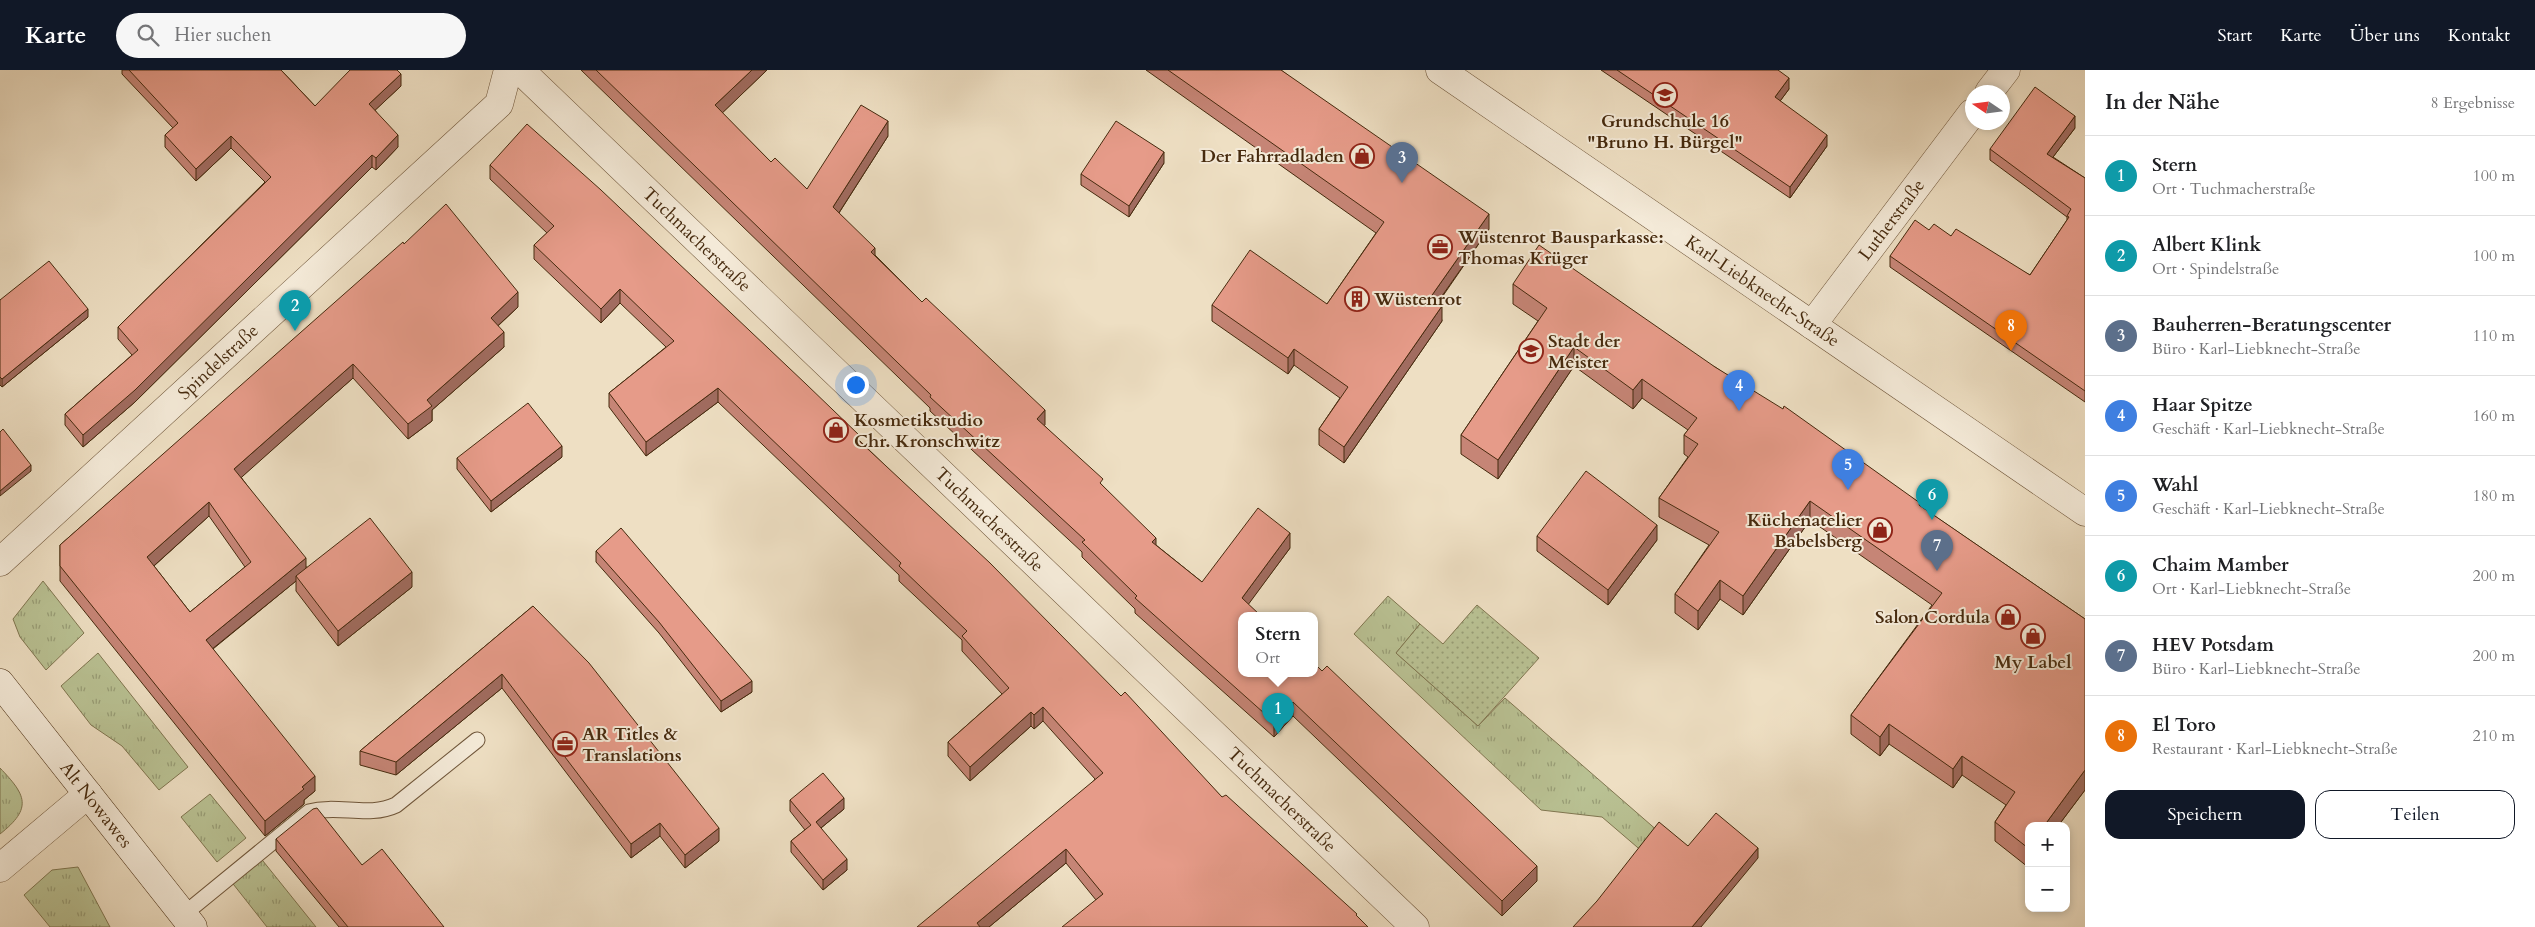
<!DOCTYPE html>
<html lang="de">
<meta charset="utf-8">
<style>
:root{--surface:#fff;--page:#f6f6f6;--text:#202124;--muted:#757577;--line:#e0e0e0;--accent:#111827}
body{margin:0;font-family:Cardo,serif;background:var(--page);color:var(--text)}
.controls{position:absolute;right:15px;bottom:15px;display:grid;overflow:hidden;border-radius:10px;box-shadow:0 2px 8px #0003}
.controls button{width:45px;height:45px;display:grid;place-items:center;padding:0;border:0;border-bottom:1px solid var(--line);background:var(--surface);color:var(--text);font:25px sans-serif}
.compass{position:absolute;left:1965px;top:15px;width:45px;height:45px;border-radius:50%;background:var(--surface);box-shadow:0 2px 8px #0003;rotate:283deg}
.you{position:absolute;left:855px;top:314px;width:18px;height:18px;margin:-12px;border:4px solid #fff;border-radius:50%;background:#1a73e8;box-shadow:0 0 0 8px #1a73e833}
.badge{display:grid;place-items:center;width:32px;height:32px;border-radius:50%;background:var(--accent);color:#fff;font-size:16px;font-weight:700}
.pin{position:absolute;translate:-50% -41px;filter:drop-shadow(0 1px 2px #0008)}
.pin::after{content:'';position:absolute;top:26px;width:18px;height:15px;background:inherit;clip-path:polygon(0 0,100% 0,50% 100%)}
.popup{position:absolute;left:1238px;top:542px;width:80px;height:65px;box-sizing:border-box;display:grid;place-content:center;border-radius:10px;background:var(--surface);filter:drop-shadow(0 1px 4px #0005);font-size:16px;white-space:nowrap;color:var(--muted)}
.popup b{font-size:19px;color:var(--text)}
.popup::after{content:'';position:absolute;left:50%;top:100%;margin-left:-10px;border:10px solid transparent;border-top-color:var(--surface)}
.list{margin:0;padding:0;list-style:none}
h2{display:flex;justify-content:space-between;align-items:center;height:65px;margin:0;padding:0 20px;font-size:21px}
h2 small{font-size:16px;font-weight:400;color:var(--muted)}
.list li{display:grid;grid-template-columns:32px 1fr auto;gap:15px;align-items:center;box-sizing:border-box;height:80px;padding:0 20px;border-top:1px solid var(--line)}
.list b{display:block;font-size:19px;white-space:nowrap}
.list p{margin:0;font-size:16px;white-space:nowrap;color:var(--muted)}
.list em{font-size:16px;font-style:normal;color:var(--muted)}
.actions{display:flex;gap:10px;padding:15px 20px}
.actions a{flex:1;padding:11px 0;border:1px solid var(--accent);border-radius:15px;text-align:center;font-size:18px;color:var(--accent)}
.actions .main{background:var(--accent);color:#fff}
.icon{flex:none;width:28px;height:28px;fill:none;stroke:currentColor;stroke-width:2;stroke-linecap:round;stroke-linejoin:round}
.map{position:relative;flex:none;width:2085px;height:857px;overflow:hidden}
header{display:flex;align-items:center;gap:30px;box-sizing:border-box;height:70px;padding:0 25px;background:var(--accent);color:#fff}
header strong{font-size:24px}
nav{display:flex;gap:28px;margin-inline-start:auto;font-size:18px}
.search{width:350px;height:45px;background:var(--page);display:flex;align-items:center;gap:12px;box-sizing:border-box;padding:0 18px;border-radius:28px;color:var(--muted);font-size:19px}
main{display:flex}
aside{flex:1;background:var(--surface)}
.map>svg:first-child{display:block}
</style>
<header>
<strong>Karte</strong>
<div class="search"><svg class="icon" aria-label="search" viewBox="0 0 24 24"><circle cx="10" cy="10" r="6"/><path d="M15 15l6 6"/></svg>Hier suchen</div>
<nav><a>Start</a><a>Karte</a><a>Über uns</a><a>Kontakt</a></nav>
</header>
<main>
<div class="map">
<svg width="2085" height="857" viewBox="0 0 2085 857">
<defs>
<pattern id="grass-tufts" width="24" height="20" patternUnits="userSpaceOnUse" patternTransform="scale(1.25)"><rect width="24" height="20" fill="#b9c193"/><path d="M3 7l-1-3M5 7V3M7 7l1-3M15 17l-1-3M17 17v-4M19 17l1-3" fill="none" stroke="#989d76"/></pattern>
<pattern id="park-dots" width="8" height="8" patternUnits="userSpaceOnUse" patternTransform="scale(1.25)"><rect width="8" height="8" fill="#b9c193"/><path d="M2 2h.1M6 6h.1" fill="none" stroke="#989d76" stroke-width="1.8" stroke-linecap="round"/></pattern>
</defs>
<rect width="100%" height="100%" fill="#eedfc3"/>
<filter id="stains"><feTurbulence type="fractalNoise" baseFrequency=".004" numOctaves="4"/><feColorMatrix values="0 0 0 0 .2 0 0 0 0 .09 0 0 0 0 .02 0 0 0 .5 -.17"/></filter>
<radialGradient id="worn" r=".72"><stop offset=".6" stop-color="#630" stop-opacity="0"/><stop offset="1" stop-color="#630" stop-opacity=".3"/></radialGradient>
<!-- grass -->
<path fill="url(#grass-tufts)" stroke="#807650" d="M43,511L84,563L46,600L20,567L13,549Z
M1388,526L1420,554L1396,583L1478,656L1505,628L1659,762L1644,783L1602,747L1541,740L1354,564Z
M98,583L188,697L159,720L122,676L91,655L61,616Z
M0,698C26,725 33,738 0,764Z
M210,724L246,768L217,792L181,747Z
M259,786L316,857H267L230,810Z
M78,797L110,857H50L24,825L52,800Z"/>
<!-- park -->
<path fill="url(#park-dots)" stroke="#807650" d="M1477,535L1539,588L1478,656L1396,583L1420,554L1443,574Z"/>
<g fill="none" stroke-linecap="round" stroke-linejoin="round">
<defs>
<path id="lane" d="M183,845L309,742C338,734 369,748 396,735L477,670"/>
<g id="street">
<path id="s1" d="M520,0L1415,857"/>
<path id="s2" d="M1440,0L2085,442"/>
<path d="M1989,22L2006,0"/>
<path id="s3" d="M1812,255L1972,43"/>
<path id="s4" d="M0,492L499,34L508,0"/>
<path d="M0,798L88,724"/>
</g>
<g id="secondary">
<path id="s5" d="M0,613L193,857"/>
</g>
</defs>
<!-- lane casing -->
<use href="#lane" stroke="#70573b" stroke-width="17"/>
<!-- street casing -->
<use href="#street" stroke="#70573b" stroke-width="29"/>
<!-- secondary casing -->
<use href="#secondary" stroke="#462a0e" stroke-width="29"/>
<!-- lane -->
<use href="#lane" stroke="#f4ead8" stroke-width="15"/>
<!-- street -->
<use href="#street" stroke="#f4ead8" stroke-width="28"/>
<!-- secondary -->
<use href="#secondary" stroke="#f4ead8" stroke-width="28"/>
</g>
<!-- wall -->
<path fill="#c68576" stroke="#462a0e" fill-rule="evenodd" d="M122,0H281L315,36L401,16L375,40L398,77L376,100L372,97L135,332L83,377L65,355V344L132,285L118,269V257L265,112L231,78L196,111L165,77V65L173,58L122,4Z
M581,0H767L722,43L771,92L807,119L888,66L839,143L875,185L1045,355H1044L1103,416L1156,475L1202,512L1290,478L1248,534L1314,603L1537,811L1502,846L1293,646L1274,667L1135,543V539L1082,487V482L930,341V338Z
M1146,0H1281L1489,159L1438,233L1442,251L1344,393L1319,375V359L1340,328L1294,295L1288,304L1212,251V235L1327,234L1376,163Z
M1601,0H1778L1789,19L1780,31L1827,76L1790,128Z
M2075,58L2053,87L2085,108V332L1890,197V186L1929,160L1951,166L2030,205L2067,150V147L1990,90V79Z
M1164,93L1129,147L1081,115V104Z
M490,95L859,370L1222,727L1096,830L1066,793L989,857L1095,709L1043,651L1034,659L1031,656L970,711L948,686V672L1002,624L962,581V570L899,511V505L718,332L646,386L609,337V323L666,277L620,233L601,253L534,189V175L547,163L490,109Z
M404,174L518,237L498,256L504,277L432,340V351L408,369L353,308L241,407L306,497L412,517L338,576L296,521V511L213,579L315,721L304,730V734L265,766L60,511V475ZM209,446L245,497L190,542L154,496Z
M1513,214L1715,297L1920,436L2085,549V720L2058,756H2029L2028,797L1995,771V752L2006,735L1962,705L1953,718L1889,674L1880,686L1851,664V645L1932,535L1810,450L1743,545L1720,529L1698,560L1675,543V524L1709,475L1659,447V428L1688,387L1684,384V365L1688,360L1642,328L1633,339L1574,296L1498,409L1461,384V365L1538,251L1513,234Z
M0,230L88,247L2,317L0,315Z
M562,387L491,442L457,399V388Z
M1537,466L1657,470L1608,535L1537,481Z
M596,481L752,622L721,642L659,563L596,492Z
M533,536L719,771L685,798L660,766L631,788L502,618L396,705L360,695V681Z
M790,730L844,739L821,758L847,800L823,820L791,782V771L805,760L790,741Z
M276,769L444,857H339L276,781Z"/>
<!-- shaded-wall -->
<path fill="#a16c60" stroke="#462a0e" d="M752,0H767L715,50V35Z
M401,4V16L369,46V34Z
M1789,8V19L1775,38V27Z
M2075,46V58L2047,95V84Z
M888,51V66L833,152V137Z
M398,65V77L376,100V88Z
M1827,65V76L1790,128V117Z
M231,66V78L196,111V99Z
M1164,82V93L1129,147V136Z
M372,85V97L135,332L83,377V365Z
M1489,144V159L1430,243V228Z
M875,178V193L871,182Z
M620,219V233L601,253V239Z
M518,222V237L491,262V248Z
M1442,236V251L1344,393V377Z
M88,239V247L2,317V309Z
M504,262V277L432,340V351L408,369V354L427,330Z
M1574,277V296L1498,409V390Z
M1294,279V295L1288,304V288Z
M353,294V308L234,414V399Z
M1642,309V328L1633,339V320Z
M718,318V332L646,386V372Z
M1045,340V355L1037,363V349Z
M562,376V387L491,442V431Z
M31,395V401L0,426V421Z
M1810,431V450L1743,545V526Z
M209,432V446L147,502V487Z
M1657,455V470L1608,535V520Z
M1290,463V478L1242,543V528Z
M1156,468V483L1152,472Z
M306,488V503L296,506V511L206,584V570Z
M412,502V517L338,576V561Z
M1720,510V529L1698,560V541Z
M502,604V618L396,705V692Z
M752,611V622L721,642V631Z
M1293,632V646L1274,667V652Z
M1043,637V651L1034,659V645Z
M1031,642V656L970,711V697Z
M1889,654V674L1880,686V667Z
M1962,686V705L1953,718V699Z
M2085,700V720L2058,756H2044Z
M315,706V721L304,730V734L265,766V751L302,717Z
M844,728V739L816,762V752Z
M660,753V766L631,788V774Z
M719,758V771L685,798V785Z
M2029,776V795L2028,797V778Z
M1758,778V788L1701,857H1692Z
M1066,779V793L989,857H977V853Z
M847,789V800L823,820V810Z
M1537,796V811L1502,846V831Z"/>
<!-- building -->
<path fill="#e69b89" stroke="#462a0e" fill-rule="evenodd" d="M129,0H281L315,36L350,0H397L401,4L369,34L398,65L376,88L372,85L135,320L83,365L65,344L138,280L118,257L271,107L231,66L196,99L165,65L178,53Z
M596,0H752L715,35L771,92L775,88L807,119L861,35L888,51L833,137L875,178L871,182L922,232L926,228L1045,340L1037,349L1103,409L1100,413L1156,468L1152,472L1202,512L1258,438L1290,463L1242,528L1260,545H1242V603H1314V593L1322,601L1327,596L1537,796L1502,831L1293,632L1274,652L1135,528L1137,526L1082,472L1085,470L930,327L931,325Z
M1168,0H1281L1489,144L1430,228L1442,236L1344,377L1319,359L1348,317L1294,279L1288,288L1212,235L1250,180L1327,234L1384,152Z
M1617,0H1778L1789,8L1775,27L1827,65L1790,117Z
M2035,17L2075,46L2047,84L2085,108V321L1890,186L1915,150L1929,160L1934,154L1951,166L1956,159L2030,205L2069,147L2067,146L2071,139L1990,79Z
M1116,51L1164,82L1129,136L1081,104Z
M527,54L601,120L806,314L859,365L856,368L990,493L1121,626L1125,622L1222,727L1226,725L1357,844L1356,845L1368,857H1062L1103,824L1066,779L977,853L980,857H917L1103,703L1043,637L1034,645L1031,642L970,697L948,672L1009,618L962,566L967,561L899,496L901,493L718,318L646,372L609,323L674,271L620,219L601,239L534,175L554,156L490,95Z
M446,134L518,222L491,248L504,262L427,330L432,336L408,354L353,294L234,399L306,488L206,570L315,706L302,717L304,719L265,751L60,496V475L403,172L404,174ZM209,432L251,492L190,542L147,487Z
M1539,175L1715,297L1783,339L1784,336L1920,433L1919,435L2085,549V700L2044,756H2029V776L2028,778L1995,752L2015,722L1962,686L1953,699L1889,654L1880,667L1851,645L1942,523L1810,431L1743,526L1720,510L1698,541L1675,524L1719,462L1659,428L1698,374L1684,365L1697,348L1642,309L1633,320L1574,277L1498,390L1461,365L1547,238L1513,214Z
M49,191L88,239L2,309L0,307V230Z
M528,333L562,376L491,431L457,388Z
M3,359L31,395L0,421V362Z
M1586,401L1657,455L1608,520L1537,466Z
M370,448L412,502L338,561L296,506Z
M621,458L752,611L721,631L659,552L596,481Z
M533,536L589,593L719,758L685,785L660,753L631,774L502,604L396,692L360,681Z
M823,703L844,728L816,752L847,789L823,810L791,771L811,755L790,730Z
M317,738L362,795L382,779L444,857H348L276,769L313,739Z
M1716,743L1758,778L1692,857H1573L1597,831L1659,752L1688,776Z"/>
<!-- icons -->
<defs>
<symbol id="school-ring" viewBox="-11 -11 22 22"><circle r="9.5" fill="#f4ead8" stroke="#8f2418" stroke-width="1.5"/><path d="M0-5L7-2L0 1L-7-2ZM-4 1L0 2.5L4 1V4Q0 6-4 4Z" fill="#8f2418"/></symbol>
<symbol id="shop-ring" viewBox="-11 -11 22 22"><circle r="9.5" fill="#f4ead8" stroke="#8f2418" stroke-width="1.5"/><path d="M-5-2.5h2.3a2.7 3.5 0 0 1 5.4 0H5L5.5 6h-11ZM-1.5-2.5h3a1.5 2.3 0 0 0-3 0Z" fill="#8f2418"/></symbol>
<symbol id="office-ring" viewBox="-11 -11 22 22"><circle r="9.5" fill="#f4ead8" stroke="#8f2418" stroke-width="1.5"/><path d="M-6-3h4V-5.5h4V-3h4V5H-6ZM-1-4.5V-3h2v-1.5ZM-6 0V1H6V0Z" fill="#8f2418"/></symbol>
<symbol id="building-ring" viewBox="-11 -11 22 22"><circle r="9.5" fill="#f4ead8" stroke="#8f2418" stroke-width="1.5"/><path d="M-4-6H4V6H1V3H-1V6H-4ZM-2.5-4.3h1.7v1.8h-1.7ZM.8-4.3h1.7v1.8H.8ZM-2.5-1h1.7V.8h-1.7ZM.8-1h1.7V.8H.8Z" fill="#8f2418"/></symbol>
</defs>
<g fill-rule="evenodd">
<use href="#school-ring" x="1651" y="11" width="28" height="28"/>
<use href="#shop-ring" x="1348" y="72" width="28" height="28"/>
<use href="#office-ring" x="1426" y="163" width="28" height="28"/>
<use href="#building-ring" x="1343" y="215" width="28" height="28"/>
<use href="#school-ring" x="1517" y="267" width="28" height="28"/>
<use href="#shop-ring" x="822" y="346" width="28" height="28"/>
<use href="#shop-ring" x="1866" y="446" width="28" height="28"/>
<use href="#shop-ring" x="1994" y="533" width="28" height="28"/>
<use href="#shop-ring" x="2019" y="552" width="28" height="28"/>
<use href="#office-ring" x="551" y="660" width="28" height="28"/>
</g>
<g text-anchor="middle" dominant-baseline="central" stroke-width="4" stroke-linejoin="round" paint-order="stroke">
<!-- poi labels -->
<g font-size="18" font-weight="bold" fill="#462a0e" stroke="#f4ead8" text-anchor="start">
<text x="1665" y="51" text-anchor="middle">Grundschule 16<tspan x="1665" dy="21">"Bruno H. Bürgel"</tspan></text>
<text x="1344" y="86" text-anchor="end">Der Fahrradladen</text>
<text x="1458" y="167">Wüstenrot Bausparkasse:<tspan x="1458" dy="21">Thomas Krüger</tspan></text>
<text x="1374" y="229">Wüstenrot</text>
<text x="1548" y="271">Stadt der<tspan x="1548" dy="21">Meister</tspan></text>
<text x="854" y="350">Kosmetikstudio<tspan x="854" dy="21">Chr. Kronschwitz</tspan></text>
<text x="1862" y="450" text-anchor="end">Küchenatelier<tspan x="1862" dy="21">Babelsberg</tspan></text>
<text x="1990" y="547" text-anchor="end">Salon Cordula</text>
<text x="2033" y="592" text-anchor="middle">My Label</text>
<text x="582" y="664">AR Titles &amp;<tspan x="582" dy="21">Translations</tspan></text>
</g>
<!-- street labels -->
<g font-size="18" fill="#462a0e" stroke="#f4ead8">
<text stroke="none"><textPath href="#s3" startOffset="132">Lutherstraße</textPath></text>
<text stroke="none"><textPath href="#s1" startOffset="245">Tuchmacherstraße</textPath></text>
<text stroke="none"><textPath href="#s2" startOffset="391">Karl-Liebknecht-Straße</textPath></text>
<text stroke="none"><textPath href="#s4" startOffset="296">Spindelstraße</textPath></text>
<text stroke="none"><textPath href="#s1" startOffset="650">Tuchmacherstraße</textPath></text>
<text stroke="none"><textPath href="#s1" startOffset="1055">Tuchmacherstraße</textPath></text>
<text stroke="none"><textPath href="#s5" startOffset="155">Alt Nowawes</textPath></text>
</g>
</g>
<rect width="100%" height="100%" filter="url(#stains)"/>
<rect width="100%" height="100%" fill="url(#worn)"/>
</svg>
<div class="controls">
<button>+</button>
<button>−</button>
</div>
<svg class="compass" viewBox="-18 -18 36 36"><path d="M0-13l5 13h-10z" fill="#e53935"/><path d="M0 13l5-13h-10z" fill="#757577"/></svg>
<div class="you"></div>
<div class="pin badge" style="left:1278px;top:664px;background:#0f9aa8">1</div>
<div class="popup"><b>Stern</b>Ort</div>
<div class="pin badge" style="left:295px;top:261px;background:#0f9aa8">2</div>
<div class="pin badge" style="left:1402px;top:113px;background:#5c6f8a">3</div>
<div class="pin badge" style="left:1739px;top:341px;background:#3f7fe0">4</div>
<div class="pin badge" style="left:1848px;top:420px;background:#3f7fe0">5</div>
<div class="pin badge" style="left:1932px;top:450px;background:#0f9aa8">6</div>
<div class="pin badge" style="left:1937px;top:501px;background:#5c6f8a">7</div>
<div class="pin badge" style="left:2011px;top:281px;background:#e8710a">8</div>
</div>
<aside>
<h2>In der Nähe<small>8 Ergebnisse</small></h2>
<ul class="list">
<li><span class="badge" style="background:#0f9aa8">1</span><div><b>Stern</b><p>Ort · Tuchmacherstraße</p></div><em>100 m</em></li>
<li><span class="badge" style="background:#0f9aa8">2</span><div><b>Albert Klink</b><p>Ort · Spindelstraße</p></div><em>100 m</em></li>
<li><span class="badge" style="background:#5c6f8a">3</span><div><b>Bauherren-Beratungscenter</b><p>Büro · Karl-Liebknecht-Straße</p></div><em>110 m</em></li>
<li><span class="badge" style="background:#3f7fe0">4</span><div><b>Haar Spitze</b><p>Geschäft · Karl-Liebknecht-Straße</p></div><em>160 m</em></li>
<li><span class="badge" style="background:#3f7fe0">5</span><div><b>Wahl</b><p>Geschäft · Karl-Liebknecht-Straße</p></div><em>180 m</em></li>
<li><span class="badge" style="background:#0f9aa8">6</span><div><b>Chaim Mamber</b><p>Ort · Karl-Liebknecht-Straße</p></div><em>200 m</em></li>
<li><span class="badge" style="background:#5c6f8a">7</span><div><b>HEV Potsdam</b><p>Büro · Karl-Liebknecht-Straße</p></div><em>200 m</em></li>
<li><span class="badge" style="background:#e8710a">8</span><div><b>El Toro</b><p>Restaurant · Karl-Liebknecht-Straße</p></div><em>210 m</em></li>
</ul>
<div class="actions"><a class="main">Speichern</a><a>Teilen</a></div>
</aside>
</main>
